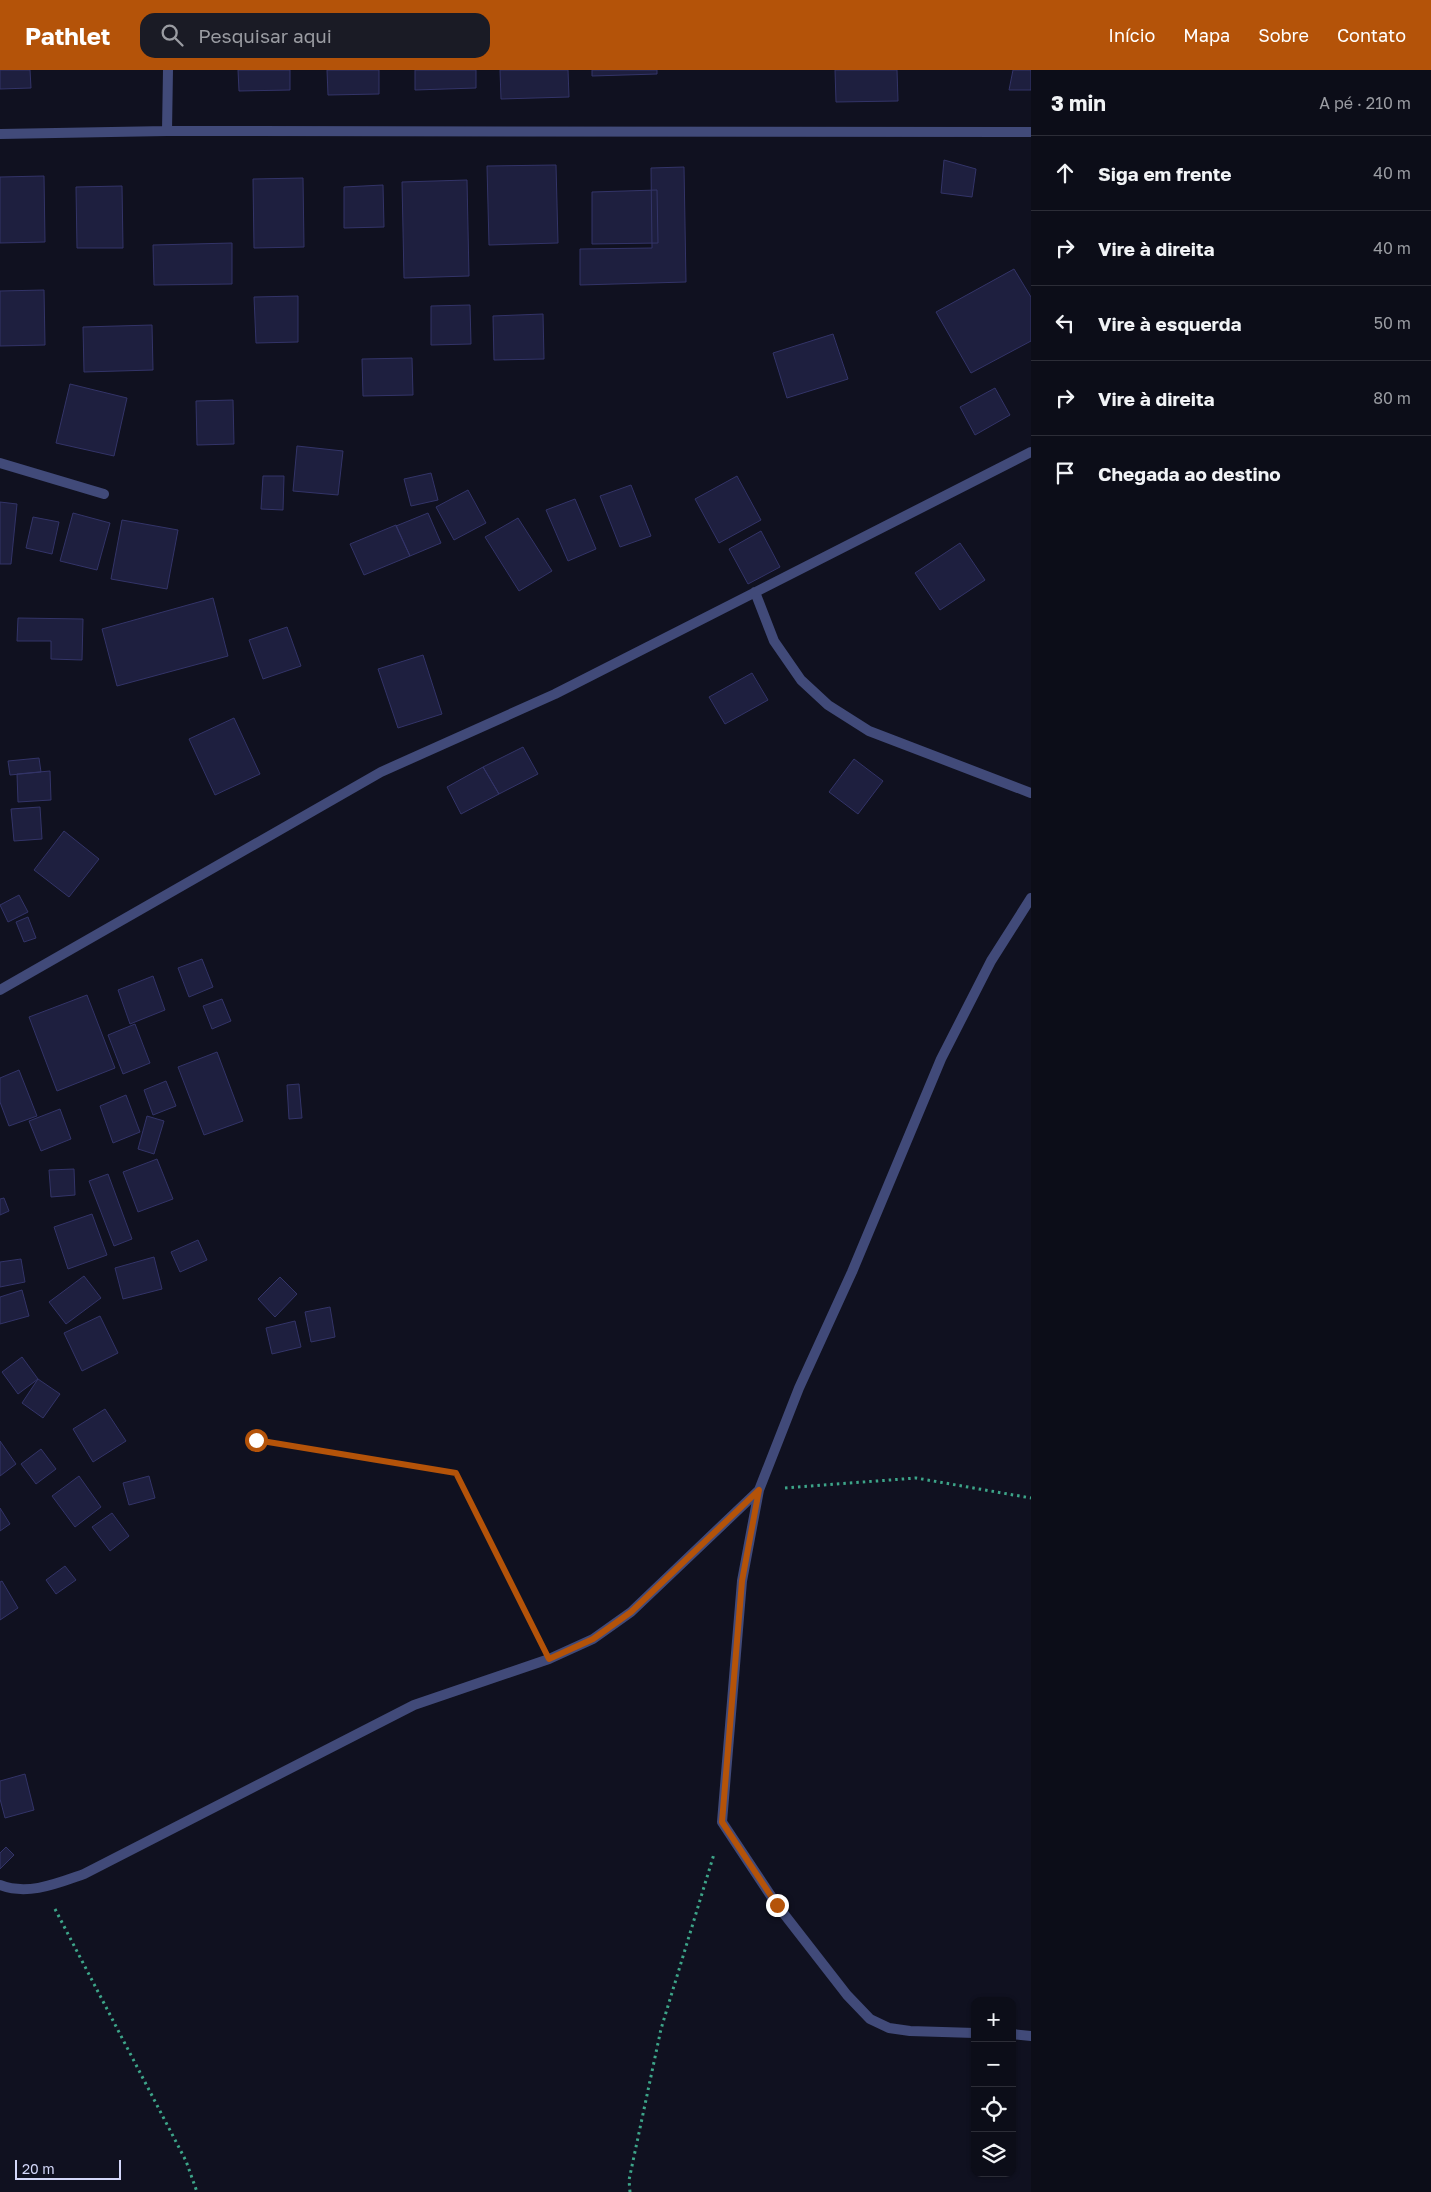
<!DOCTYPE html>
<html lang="pt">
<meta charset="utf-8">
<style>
:root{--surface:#0c0d18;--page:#1a1b25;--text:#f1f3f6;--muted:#9a9ca2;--line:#2c2d37;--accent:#b45309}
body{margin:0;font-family:"Golos Text",sans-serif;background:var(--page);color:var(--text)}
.controls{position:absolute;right:15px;bottom:15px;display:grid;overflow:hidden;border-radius:10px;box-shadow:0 1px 4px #0004}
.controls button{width:45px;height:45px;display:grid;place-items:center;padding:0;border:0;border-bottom:1px solid var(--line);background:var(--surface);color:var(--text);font:25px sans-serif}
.scale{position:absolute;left:15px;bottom:12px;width:106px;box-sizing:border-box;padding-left:5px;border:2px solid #d4d8fa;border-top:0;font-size:14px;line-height:18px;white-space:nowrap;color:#d4d8fa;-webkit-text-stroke:4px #101120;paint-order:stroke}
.stop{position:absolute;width:15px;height:15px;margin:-11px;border:4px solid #b45309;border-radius:50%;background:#fff}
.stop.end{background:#b45309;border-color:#fff;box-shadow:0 1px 5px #0008}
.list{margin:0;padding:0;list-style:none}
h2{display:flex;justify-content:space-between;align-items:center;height:65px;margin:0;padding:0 20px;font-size:21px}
h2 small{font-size:16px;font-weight:400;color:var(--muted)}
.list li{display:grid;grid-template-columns:32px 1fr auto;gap:15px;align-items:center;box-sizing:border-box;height:75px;padding:0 20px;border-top:1px solid var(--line)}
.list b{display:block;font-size:19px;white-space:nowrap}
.list em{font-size:16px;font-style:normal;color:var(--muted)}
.icon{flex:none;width:28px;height:28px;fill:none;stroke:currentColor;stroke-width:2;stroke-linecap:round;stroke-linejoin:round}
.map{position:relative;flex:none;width:1031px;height:2122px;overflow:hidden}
header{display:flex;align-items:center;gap:30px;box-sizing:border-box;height:70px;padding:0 25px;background:var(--accent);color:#fff}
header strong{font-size:24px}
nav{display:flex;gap:28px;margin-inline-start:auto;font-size:18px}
.search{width:350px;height:45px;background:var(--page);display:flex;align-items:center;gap:12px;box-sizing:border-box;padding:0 18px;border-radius:15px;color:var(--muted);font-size:19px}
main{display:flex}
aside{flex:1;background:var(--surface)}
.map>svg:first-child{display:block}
</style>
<header>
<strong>Pathlet</strong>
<div class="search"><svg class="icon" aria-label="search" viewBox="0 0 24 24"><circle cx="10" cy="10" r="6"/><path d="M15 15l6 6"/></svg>Pesquisar aqui</div>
<nav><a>Início</a><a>Mapa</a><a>Sobre</a><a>Contato</a></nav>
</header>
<main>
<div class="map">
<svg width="1031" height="2122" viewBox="0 0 1031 2122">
<rect width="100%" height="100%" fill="#101120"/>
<!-- building -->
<path fill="#1e1f3f" stroke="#333468" d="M0,0H30L31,18L0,19Z
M238,0H290V20L239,21Z
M327,0H379V24L328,25Z
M415,0H476V18L415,20Z
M500,0H568L569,27L501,29Z
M592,0H657V4L592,6Z
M835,0H897L898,31L836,32Z
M1013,0H1031V20H1009Z
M944,90L976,99L972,127L941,123Z
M556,95L558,173L489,175L487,96Z
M684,97L686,212L580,215V179L652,178L651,98Z
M44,106L45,172L0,173V107Z
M303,108L304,177L254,178L253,109Z
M467,110L469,206L404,208L402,112Z
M383,115L384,157L344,158V117Z
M122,116L123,178H77L76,117Z
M657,120L658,173L592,174V122Z
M232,173V214L154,215L153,175Z
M1014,199L1031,227V271L971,303L936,242Z
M44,220L45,275L0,276V221Z
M298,226V272L256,273L254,227Z
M470,235L471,274L431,275V236Z
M543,244L544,289L494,290L493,246Z
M152,255L153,300L84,302L83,257Z
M833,264L848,309L787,328L773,283Z
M412,288L413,325L363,326L362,289Z
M70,314L127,328L114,386L56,373Z
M995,318L1010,345L975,365L960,337Z
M233,330L234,374L197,375L196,331Z
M297,376L343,381L338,425L293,421Z
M431,403L438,430L411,436L404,409Z
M263,406H284L283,440L261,439Z
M737,406L761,450L719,473L695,429Z
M631,415L651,466L620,477L600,426Z
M468,420L486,453L454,470L436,437Z
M575,429L596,479L568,491L546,440Z
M0,432L17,434L11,494H0Z
M73,443L110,453L97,500L60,491Z
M428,443L441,473L410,486L396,456Z
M33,447L59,452L52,484L26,478Z
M518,448L552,501L519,521L485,467Z
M122,450L178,460L167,519L111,509Z
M396,455L410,486L364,505L350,474Z
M761,461L780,497L748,514L729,479Z
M960,473L985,510L940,540L915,503Z
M213,528L228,586L117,616L102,559Z
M18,548L83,549L82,590L51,589V571H17Z
M287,557L301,596L263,609L249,570Z
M423,585L442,644L398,658L378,599Z
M752,603L768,630L725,654L709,627Z
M234,648L260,704L215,725L189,669Z
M523,677L538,704L499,724L483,697Z
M39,688L41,702L10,705L8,691Z
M854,689L883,711L858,744L829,722Z
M483,697L499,724L461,744L447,717Z
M50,701L51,730L18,732L17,704Z
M40,737L42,769L14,771L11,739Z
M64,761L99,789L69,827L34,800Z
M19,825L28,842L8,852L0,835Z
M28,847L36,868L24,872L16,852Z
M202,889L213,917L189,927L178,898Z
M153,906L165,940L130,954L118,920Z
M87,925L115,998L57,1021L29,947Z
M222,929L231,951L212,959L203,936Z
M135,954L150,993L123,1004L108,965Z
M217,982L243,1051L204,1065L178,997Z
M19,1000L37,1046L9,1056L0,1032V1008Z
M166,1011L176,1036L153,1045L144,1020Z
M299,1014L302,1048L289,1049L287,1015Z
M126,1025L140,1062L113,1073L100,1036Z
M60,1039L71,1069L41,1081L29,1051Z
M147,1046L164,1051L154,1084L138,1079Z
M157,1089L173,1129L138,1142L123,1102Z
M74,1099L75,1125L51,1127L49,1100Z
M108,1104L132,1169L114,1176L89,1111Z
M4,1128L9,1141L0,1145V1129Z
M92,1144L107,1185L68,1199L54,1157Z
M198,1170L207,1190L180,1202L171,1182Z
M154,1187L162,1219L123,1229L115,1198Z
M21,1189L25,1212L0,1217V1192Z
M84,1206L101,1228L66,1254L49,1232Z
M280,1207L297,1224L275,1247L258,1229Z
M22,1220L29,1246L0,1254V1227Z
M330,1237L335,1267L311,1272L305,1242Z
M100,1246L118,1283L82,1301L64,1263Z
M295,1251L301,1277L272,1284L266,1258Z
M22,1287L38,1309L18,1324L2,1302Z
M38,1309L60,1324L43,1348L22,1333Z
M105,1339L126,1371L93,1392L73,1359Z
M0,1371L16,1394L0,1406Z
M41,1379L56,1399L36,1414L21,1394Z
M79,1406L101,1437L75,1457L52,1426Z
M149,1406L155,1428L129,1435L123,1413Z
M0,1438L10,1454L0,1461Z
M112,1443L129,1466L110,1481L92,1457Z
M65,1496L76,1510L56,1524L46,1510Z
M2,1511L18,1538L0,1550V1512Z
M25,1704L34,1740L5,1748L0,1729V1711Z
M6,1777L14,1785L0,1799V1783Z"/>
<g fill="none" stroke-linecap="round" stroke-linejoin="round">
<!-- path -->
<path stroke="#3da589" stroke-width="3" stroke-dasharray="2.5 4" stroke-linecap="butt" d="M256,1370L456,1403L539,1568
M785,1418L916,1408L1031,1428
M55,1839L186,2091L197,2122
M630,2122L629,2110L661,1959L714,1784"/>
<!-- street -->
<path stroke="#414a79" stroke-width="10" d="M167,61L168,0
M0,64L167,61L1031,62
M0,393L104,424
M755,522L774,571L801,610L828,635L869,661L1031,723
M0,920L381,702L555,624L1031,382
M0,1815C28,1826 58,1813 84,1804L414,1635L549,1589L593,1569L631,1542L759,1420
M975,1963L910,1961L889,1958L870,1949L847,1925L777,1835L722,1752L742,1511L759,1420L799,1318L852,1202L941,989L991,891L1031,828
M1012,1964L1031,1966"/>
</g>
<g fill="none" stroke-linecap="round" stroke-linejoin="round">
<!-- route -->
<path stroke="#b45309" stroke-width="6" d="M256,1370L456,1403L549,1589L593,1569L631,1542L759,1420L742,1511L722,1752L777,1835"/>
</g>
</svg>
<div class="controls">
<button>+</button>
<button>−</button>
<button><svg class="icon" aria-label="locate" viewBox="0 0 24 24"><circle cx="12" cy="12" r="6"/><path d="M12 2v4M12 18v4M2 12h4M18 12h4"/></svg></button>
<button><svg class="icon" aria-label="layers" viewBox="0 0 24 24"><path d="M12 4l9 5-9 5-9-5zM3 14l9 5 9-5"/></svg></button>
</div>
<div class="scale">20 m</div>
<div class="stop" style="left:256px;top:1370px"></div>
<div class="stop end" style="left:777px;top:1835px"></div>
</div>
<aside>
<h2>3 min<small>A pé · 210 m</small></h2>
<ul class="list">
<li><svg class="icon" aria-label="ahead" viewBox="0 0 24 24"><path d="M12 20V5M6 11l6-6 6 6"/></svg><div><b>Siga em frente</b></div><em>40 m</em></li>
<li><svg class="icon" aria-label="right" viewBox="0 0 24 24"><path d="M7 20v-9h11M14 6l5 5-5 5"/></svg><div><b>Vire à direita</b></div><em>40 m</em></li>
<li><svg class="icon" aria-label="left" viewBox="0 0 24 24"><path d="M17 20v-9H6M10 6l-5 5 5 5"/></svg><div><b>Vire à esquerda</b></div><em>50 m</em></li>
<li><svg class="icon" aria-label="right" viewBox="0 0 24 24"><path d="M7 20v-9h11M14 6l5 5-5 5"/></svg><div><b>Vire à direita</b></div><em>80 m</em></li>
<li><svg class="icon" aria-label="arrive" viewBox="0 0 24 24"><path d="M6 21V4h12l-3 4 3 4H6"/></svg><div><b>Chegada ao destino</b></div></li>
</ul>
</aside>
</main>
